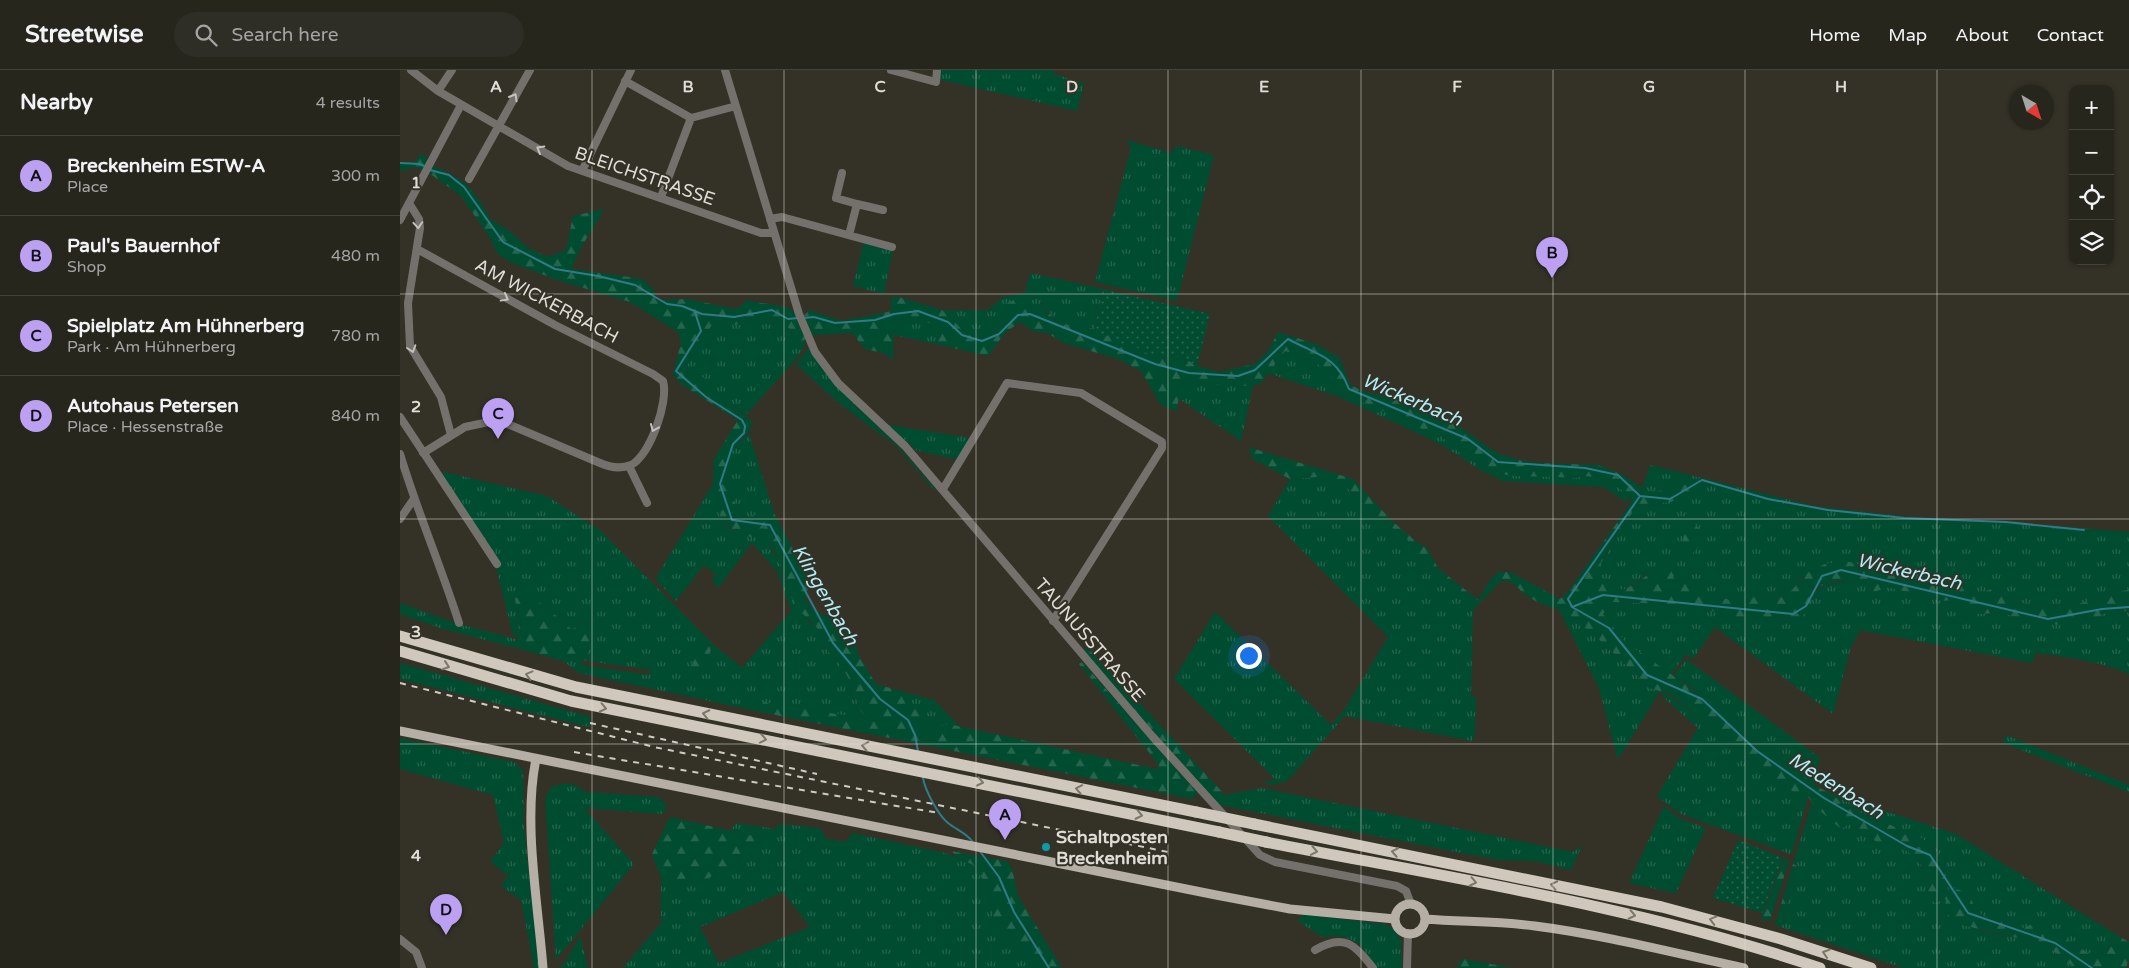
<!DOCTYPE html>
<meta charset="utf-8">
<style>
:root{--surface:#27261d;--page:#2f2e26;--text:#f1f3f6;--muted:#a4a5a4;--line:#43433b;--accent:#bca0f2}
body{margin:0;font-family:"Varela Round",sans-serif;background:var(--page);color:var(--text)}
.controls{position:absolute;right:15px;top:15px;display:grid;overflow:hidden;border-radius:10px;box-shadow:0 1px 4px #0004}
.controls button{width:45px;height:45px;display:grid;place-items:center;padding:0;border:0;border-bottom:1px solid var(--line);background:var(--surface);color:var(--text);font:25px sans-serif}
.compass{position:absolute;left:1609px;top:15px;width:45px;height:45px;border-radius:50%;background:var(--surface);box-shadow:0 1px 4px #0004;rotate:141deg}
.you{position:absolute;left:848px;top:585px;width:18px;height:18px;margin:-12px;border:4px solid #fff;border-radius:50%;background:#1a73e8;box-shadow:0 0 0 8px #1a73e833}
.badge{display:grid;place-items:center;width:32px;height:32px;border-radius:50%;background:var(--accent);color:#111;font-size:16px;font-weight:700}
.pin{position:absolute;translate:-50% -41px;filter:drop-shadow(0 1px 2px #0008)}
.pin::after{content:'';position:absolute;top:26px;width:18px;height:15px;background:inherit;clip-path:polygon(0 0,100% 0,50% 100%)}
.list{margin:0;padding:0;list-style:none}
h2{display:flex;justify-content:space-between;align-items:center;height:65px;margin:0;padding:0 20px;font-size:21px}
h2 small{font-size:16px;font-weight:400;color:var(--muted)}
.list li{display:grid;grid-template-columns:32px 1fr auto;gap:15px;align-items:center;box-sizing:border-box;height:80px;padding:0 20px;border-top:1px solid var(--line)}
.list b{display:block;font-size:19px;white-space:nowrap}
.list p{margin:0;font-size:16px;white-space:nowrap;color:var(--muted)}
.list em{font-size:16px;font-style:normal;color:var(--muted)}
.icon{flex:none;width:28px;height:28px;fill:none;stroke:currentColor;stroke-width:2;stroke-linecap:round;stroke-linejoin:round}
.map{position:relative;flex:none;width:1729px;height:898px;overflow:hidden}
header{display:flex;align-items:center;gap:30px;box-sizing:border-box;height:70px;padding:0 25px;background:var(--surface);border-bottom:1px solid var(--line)}
header strong{font-size:24px}
nav{display:flex;gap:28px;margin-inline-start:auto;font-size:18px}
.search{width:350px;height:45px;background:var(--page);display:flex;align-items:center;gap:12px;box-sizing:border-box;padding:0 18px;border-radius:28px;color:var(--muted);font-size:19px}
main{display:flex}
aside{flex:1;background:var(--surface)}
.map>svg:first-child{display:block}
</style>
<header>
<strong>Streetwise</strong>
<div class="search"><svg class="icon" aria-label="search" viewBox="0 0 24 24"><circle cx="10" cy="10" r="6"/><path d="M15 15l6 6"/></svg>Search here</div>
<nav><a>Home</a><a>Map</a><a>About</a><a>Contact</a></nav>
</header>
<main>
<aside>
<h2>Nearby<small>4 results</small></h2>
<ul class="list">
<li><span class="badge">A</span><div><b>Breckenheim ESTW-A</b><p>Place</p></div><em>300 m</em></li>
<li><span class="badge">B</span><div><b>Paul's Bauernhof</b><p>Shop</p></div><em>480 m</em></li>
<li><span class="badge">C</span><div><b>Spielplatz Am Hühnerberg</b><p>Park · Am Hühnerberg</p></div><em>780 m</em></li>
<li><span class="badge">D</span><div><b>Autohaus Petersen</b><p>Place · Hessenstraße</p></div><em>840 m</em></li>
</ul>
</aside>
<div class="map">
<svg width="1729" height="898" viewBox="0 0 1729 898">
<defs>
<pattern id="grass-tufts" width="24" height="20" patternUnits="userSpaceOnUse" patternTransform="scale(1.25)"><rect width="24" height="20" fill="#004c31"/><path d="M3 7l-1-3M5 7V3M7 7l1-3M15 17l-1-3M17 17v-4M19 17l1-3" fill="none" stroke="#25654e"/></pattern>
<pattern id="forest-firs" width="22" height="20" patternUnits="userSpaceOnUse" patternTransform="scale(1.25)"><rect width="22" height="20" fill="#004c31"/><path d="M5 1l3.5 6h-7zM16 11l3.5 6h-7z" fill="#25654e"/></pattern>
<pattern id="park-dots" width="8" height="8" patternUnits="userSpaceOnUse" patternTransform="scale(1.25)"><rect width="8" height="8" fill="#004c31"/><path d="M2 2h.1M6 6h.1" fill="none" stroke="#25654e" stroke-width="1.8" stroke-linecap="round"/></pattern>
</defs>
<rect width="100%" height="100%" fill="#343227"/>
<!-- grass -->
<path fill="url(#grass-tufts)" fill-rule="evenodd" d="M540,0H654L653,4L684,13L677,41L538,9Z
M727,70L771,83L777,76L814,85L777,231L695,212L731,78Z
M464,171L493,180L484,224L453,216Z
M630,203L703,219L694,259L675,255H661L644,237L606,247L594,261L578,269L567,264L542,240H588L603,227L625,223Z
M364,246L389,258L406,273L396,289L346,345L319,328L313,322L308,309L286,302C290,280 299,267 316,252L335,255Z
M510,249L539,255L536,274L494,265V254Z
M409,278L440,320L497,375L534,417V420L495,375L440,334L396,294Z
M885,281L908,287L932,305L937,319L949,329L968,334L1035,365L1040,364C1050,378 1083,400 1101,404C1121,408 1153,406 1175,408C1196,402 1215,413 1230,426L1226,432L1204,417L1103,411L1080,400L1044,376L1011,360L937,326L868,303Z
M782,313L853,315L841,371L778,328Z
M488,355L571,368L558,390L516,380Z
M349,364L374,443L357,444L344,448C332,430 319,402 332,381C336,375 344,369 349,364Z
M1250,395L1414,436L1508,447L1577,450L1729,462V520C1707,522 1690,532 1669,536C1643,541 1614,533 1592,519L1580,523L1571,522L1559,514L1536,512L1513,502H1480L1467,496L1402,507L1392,520L1379,528L1357,522L1345,531L1316,528L1296,515L1273,508L1248,504L1223,520L1201,508V493L1232,443L1242,435L1253,433L1291,413L1251,423L1242,419Z
M44,402L147,426L201,461L305,566L300,571L304,577L302,605L313,574L342,598L391,541L377,501L352,473L318,518L312,511L316,505L304,495L276,531L257,511V506L313,414L324,437L318,449L329,459L347,467L364,456L372,481L380,491L384,510L408,552L417,557L427,569L423,576C435,588 447,602 453,618C459,634 454,634 468,649L364,633L356,641L179,603L163,591L180,589L184,595L249,605L251,600L187,591L191,550L180,553L172,560L145,536L115,528L119,567L113,565L96,497L42,405Z
M916,407L942,413L971,441L1010,471L1021,488L1072,531L1078,530L1091,509L1098,514L1073,540L1071,626L1076,627L1075,665L1072,671L945,646L887,711L871,715L863,713L875,709L774,609L815,542L931,655L943,642L988,567L868,446L890,409Z
M1448,511L1465,515L1474,522L1488,517L1542,531L1551,530L1575,544L1599,543L1659,555L1678,547L1693,549L1716,538L1729,543V604C1699,591 1668,587 1636,583L1632,593L1460,560L1451,577L1433,644L1315,557L1293,589L1286,584L1271,605L1224,571L1203,544L1213,532L1298,535L1310,539L1321,547L1375,548L1395,552L1409,539L1415,522L1425,514Z
M0,533L58,554L118,570L117,578L40,558L0,544Z
M1162,546L1189,560L1250,618L1260,621L1219,688L1217,687L1199,618Z
M1286,589L1420,688L1414,714L1361,678L1333,648L1321,641L1289,615L1273,607Z
M0,593L191,647L189,657L0,609Z
M504,622L534,630L560,657L548,654L522,662L506,635Z
M1264,623L1297,645L1320,668L1395,723L1408,727L1392,783L1390,784L1289,747L1279,743L1257,726L1298,658L1262,626Z
M1606,665L1729,715V722L1603,673Z
M0,668L114,692L123,700L124,756L139,898H134L121,830L101,816L108,806L90,791L104,773L93,725L0,699Z
M161,714H173L186,722L259,727L267,736L263,744L184,738L234,794L156,890L145,729L151,717Z
M861,718L1173,782L1182,776L1171,800L1134,791L1098,790L825,736V725Z
M1432,724L1556,764L1720,867L1693,886L1655,862L1624,858L1583,845L1576,840L1569,824L1548,821C1545,811 1546,801 1543,792C1539,781 1529,774 1520,767L1510,768L1498,758L1446,737Z
M1412,732L1418,739L1449,754L1477,772H1492L1515,786L1526,802L1529,814L1579,860L1644,874L1675,898H1503L1375,855L1378,845L1384,848L1397,796L1393,794Z
M1264,736L1279,748L1306,758L1276,823L1229,813Z
M337,753L375,759L379,754L420,758L426,769L445,772L453,763L549,784L573,795L586,814L595,850L634,898H223L261,853V808L279,820L319,803L364,773L363,768L330,760ZM383,822L410,857L319,893L300,857Z
M903,844L983,854L995,859L1001,870L1002,898H977L958,873L947,868L937,866L922,867L898,851Z
M180,866L188,898H158L165,893Z"/>
<!-- forest -->
<path fill="url(#forest-firs)" d="M22,83L35,97L47,102L66,114L80,131L90,149L110,161L128,178L148,187L166,180L173,146L204,139C194,159 178,178 172,199L243,209L254,220L256,230L287,229L336,239L348,230C367,236 387,232 402,248L409,240L442,251L492,241L490,231L495,226L542,240L567,264L578,269L594,261L606,247L605,235L615,229L623,239C644,230 647,243 661,255H675L694,259V261L710,265L719,273L736,277L752,286L783,287L797,296L819,302L855,294L868,281L878,262L916,274L940,288L950,315L966,322L1004,330L1039,350L1059,356L1097,383L1119,390L1137,393L1198,395L1221,404L1251,423L1291,413L1299,419L1271,432L1242,435L1232,443L1201,493V508L1223,520C1241,512 1254,497 1274,493L1279,497L1273,508L1296,515L1316,528L1345,531L1357,522L1379,528L1392,520L1408,502L1425,494L1445,491L1467,496L1480,502H1513L1536,512L1560,514L1571,522L1580,523L1592,519C1614,533 1643,541 1669,536C1690,532 1707,522 1729,520V542L1716,538L1693,549L1678,547L1659,555L1599,543L1575,544L1551,530L1542,531L1488,517L1474,522C1459,510 1431,505 1416,520C1412,525 1412,533 1409,539C1406,544 1399,548 1395,552L1375,548L1321,547L1310,539L1298,535L1213,532L1203,544L1224,571L1333,648L1361,678L1402,705L1418,717L1432,724L1446,737L1498,758L1510,768L1520,767C1529,774 1538,781 1543,792C1546,800 1545,811 1548,820L1554,818L1569,824L1576,840L1583,845L1624,858L1634,853L1655,862L1693,886L1720,867L1729,872V889L1726,898H1675L1644,874L1562,855L1544,842L1546,829L1535,833L1526,827L1529,814L1526,802L1515,786L1492,772H1477L1449,754L1441,759L1418,739L1408,727L1395,723L1320,668L1297,645L1269,624L1250,618L1189,560L1162,546L1159,539C1149,537 1138,533 1129,527C1119,521 1115,511 1103,510L1098,514L1091,509L1098,502H1110L1160,529L1168,522L1231,433L1230,426C1214,413 1196,402 1175,408C1153,406 1121,408 1101,404C1084,400 1050,378 1040,364L1035,365L968,334L949,329L937,319L932,305L908,287L885,281L860,314L846,316L782,313L776,342L761,335L741,301L718,289L664,273L647,263L633,261L620,252L605,263L588,286L536,274L539,255L510,249L494,254L493,290L484,283L465,279L452,263L413,265L402,271L389,258L364,246L335,255L316,252C299,267 290,280 286,302L308,309C318,334 336,335 353,353C348,367 339,370 332,381C319,403 332,430 344,448L357,444L374,443L410,511L405,529L417,543L438,549L452,564L459,586L476,614L504,622L506,635L519,634L528,640L522,662L548,654L757,699L759,695L679,594L682,592L798,723L792,729L356,641L364,632L467,649C455,635 459,632 453,617C446,601 435,588 423,575L427,568C413,552 400,546 390,524C385,514 384,502 380,491C374,479 366,470 364,456L353,467C340,467 328,457 318,449L324,437L313,414L314,389L338,350L282,315L273,305L281,272L278,262L230,232L154,209L110,192L98,184L88,165L61,126L29,103L16,97L0,101V93H14Z
M848,377L953,409L992,451L1018,473L1027,478L1038,498L1078,530L1072,531L1021,488L1010,471L971,441L942,413L916,407L890,409L853,389Z
M1293,452L1302,462L1298,478L1288,488L1281,482C1281,470 1285,460 1293,452Z
M128,525L145,536L172,560L180,553L192,550L187,591L180,589L163,591L117,578L119,560L115,528Z
M305,566L313,574L302,605L290,603V595L303,577L300,571Z
M687,577L825,725V736L817,734L683,581Z
M270,747L363,768L365,773L319,803L279,820L261,808L252,784Z
M551,781L607,791L612,798L618,826L662,898H634L595,850L586,814L573,795L558,788Z
M1384,788L1389,791L1370,851L1361,849Z
M1393,794L1397,796L1384,848L1378,845Z
M1063,889L1113,898H1056Z"/>
<!-- park -->
<path fill="url(#park-dots)" d="M703,219L810,244L797,296L783,287L752,286L736,277L719,273L710,265L703,267L694,261Z
M1338,770L1383,788L1362,843L1313,828Z"/>
<g fill="none" stroke-linecap="round" stroke-linejoin="round">
<!-- stream -->
<path stroke="#2f7b87" stroke-width="2" d="M0,93L20,94L26,97
M30,100L49,105L64,117L103,172L155,199L198,206L235,215L267,234L282,236L302,244L334,247L372,240L388,249L398,248
M295,242L301,261L276,301L306,327L342,350L345,356L344,363L333,374L320,414L332,450L370,455L433,573L480,629L508,650L515,665L518,681
M403,248L414,247L435,253L475,250L494,244L518,241L548,252L562,265L582,271L599,264L618,245L630,244L755,294L789,303L838,306L855,300L888,269C917,285 936,285 949,319L1068,369L1098,392L1185,398L1218,405L1240,426L1168,529L1172,537L1203,525L1393,544L1406,536L1422,506L1441,500L1648,549L1702,539L1729,537
M1240,426L1270,429L1302,410L1368,429L1428,440L1504,448L1606,452L1684,460
M1172,537L1209,558L1247,605L1302,629L1357,681L1424,728L1507,776L1530,785L1568,843L1655,873L1692,898
M523,708C525,720 538,745 548,753C557,760 566,763 573,772
M579,780L599,807L614,842L649,898"/>
<!-- minor -->
<path stroke="#74716c" stroke-width="8" d="M11,0L38,21L168,96L361,163H373
M325,0L399,244L415,282L438,313L505,376L752,666L860,785L875,792L997,816L1006,821L1011,834
M491,0L536,12L537,0
M225,11L291,48L336,36
M38,21L52,0
M182,101L231,0
M442,103L436,128L457,134
M69,109L130,0
M261,127L291,48
M9,133L19,149L20,158L8,233L10,276L41,327L51,365
M370,149L382,147L492,177
M0,150L61,35
M449,165L457,134L483,140
M17,179L155,255L253,304L263,311C269,331 250,386 231,395C221,399 209,397 200,393L98,350L65,357L23,383
M0,347L97,494
M0,384C17,441 41,496 59,553
M229,396L247,433
M543,419L607,313L681,323L762,372V378L653,551
M0,449L13,430
M0,869L16,882L22,898
M915,880C943,863 955,874 973,898
M1007,898L1008,863"/>
<!-- major -->
<path stroke="#b6afa5" stroke-width="9" d="M0,661L816,825L890,839L995,849
M136,689C123,752 138,833 143,898
M995 849a15 15 0 1 1 30 0a15 15 0 1 1-30 0Z
M1025,849C1062,852 1098,851 1135,856C1205,865 1274,883 1344,898"/>
<!-- highway -->
<path stroke="#d0c8bc" stroke-width="11" d="M0,566L176,617L796,742
M0,581L171,631L819,762
M854,754L1262,837L1381,869L1471,898
M866,772C1051,808 1240,837 1420,898"/>
<!-- rail -->
<path stroke="#cdcbc3" stroke-width="2" stroke-dasharray="6 6" stroke-linecap="butt" d="M0,613L254,677L773,783
M190,653L417,704
M174,682L539,743"/>
<!-- highway-bridge -->
<path stroke="#d0c8bc" stroke-width="11" d="M796,742L854,754
M819,762L866,772"/>
</g>
<!-- one-way arrows -->
<defs><path id="oneway-chevron" d="M-2-3.5L2.5 0L-2 3.5" fill="none" stroke-width="1.6" stroke-linecap="round" stroke-linejoin="round" transform="scale(1.25)"/></defs>
<g stroke="#c4c2bc">
<use href="#oneway-chevron" transform="translate(114 27) rotate(-60)"/>
<use href="#oneway-chevron" transform="translate(140 79) rotate(-150)"/>
<use href="#oneway-chevron" transform="translate(18 155) rotate(86)"/>
<use href="#oneway-chevron" transform="translate(105 228) rotate(29)"/>
<use href="#oneway-chevron" transform="translate(12 279) rotate(72)"/>
<use href="#oneway-chevron" transform="translate(254 358) rotate(113)"/>
</g>
<g stroke="#7a766a">
<use href="#oneway-chevron" transform="translate(46 596) rotate(18)"/>
<use href="#oneway-chevron" transform="translate(129 605) rotate(-165)"/>
<use href="#oneway-chevron" transform="translate(203 638) rotate(12)"/>
<use href="#oneway-chevron" transform="translate(306 644) rotate(-168)"/>
<use href="#oneway-chevron" transform="translate(363 669) rotate(11)"/>
<use href="#oneway-chevron" transform="translate(465 676) rotate(-169)"/>
<use href="#oneway-chevron" transform="translate(580 712) rotate(12)"/>
<use href="#oneway-chevron" transform="translate(679 719) rotate(-169)"/>
<use href="#oneway-chevron" transform="translate(739 745) rotate(12)"/>
<use href="#oneway-chevron" transform="translate(914 781) rotate(11)"/>
<use href="#oneway-chevron" transform="translate(995 782) rotate(-169)"/>
<use href="#oneway-chevron" transform="translate(1073 812) rotate(12)"/>
<use href="#oneway-chevron" transform="translate(1154 815) rotate(-168)"/>
<use href="#oneway-chevron" transform="translate(1232 845) rotate(12)"/>
<use href="#oneway-chevron" transform="translate(1313 850) rotate(-165)"/>
<use href="#oneway-chevron" transform="translate(1426 883) rotate(-162)"/>
</g>
<!-- grid -->
<path fill="none" stroke="#dfddd6" stroke-width="1" stroke-opacity="0.55" d="M192,0V898M384,0V898M576,0V898M768,0V898M961,0V898M1153,0V898M1345,0V898M1537,0V898M0,224H1729M0,449H1729M0,674H1729"/>
<!-- markers -->
<circle fill="#0f9aa8" stroke="#343227" stroke-width="2" cx="646" cy="777" r="5"/>
<g text-anchor="middle" dominant-baseline="central" stroke-width="4" stroke-linejoin="round" paint-order="stroke">
<!-- street labels -->
<g font-size="18" fill="#dfddd6" stroke="#343227">
<text transform="translate(245 106) rotate(19)">BLEICHSTRASSE</text>
<text transform="translate(147 231) rotate(28)">AM WICKERBACH</text>
<text transform="translate(690 570) rotate(49)">TAUNUSSTRASSE</text>
</g>
<!-- poi labels -->
<g font-size="18" font-weight="bold" fill="#dfddd6" stroke="#343227" text-anchor="start">
<text x="656" y="767">Schaltposten<tspan x="656" dy="21">Breckenheim</tspan></text>
</g>
<!-- water labels -->
<g font-size="19" font-style="italic" fill="#b0edf7" stroke="#343227">
<text transform="translate(1012 330) rotate(23)">Wickerbach</text>
<text transform="translate(1509 502) rotate(13)">Wickerbach</text>
<text transform="translate(425 525) rotate(60)">Klingenbach</text>
<text transform="translate(1436 716) rotate(32)">Medenbach</text>
</g>
</g>
<g font-size="16" text-anchor="middle" font-weight="bold" fill="#dfddd6" stroke="#343227" stroke-width="4" stroke-linejoin="round" paint-order="stroke">
<text x="96" y="22">A</text>
<text x="288" y="22">B</text>
<text x="480" y="22">C</text>
<text x="672" y="22">D</text>
<text x="864" y="22">E</text>
<text x="1057" y="22">F</text>
<text x="1249" y="22">G</text>
<text x="1441" y="22">H</text>
<text x="16" y="118">1</text>
<text x="16" y="342">2</text>
<text x="16" y="567">3</text>
<text x="16" y="791">4</text>
</g>
</svg>
<div class="controls">
<button>+</button>
<button>−</button>
<button><svg class="icon" aria-label="locate" viewBox="0 0 24 24"><circle cx="12" cy="12" r="6"/><path d="M12 2v4M12 18v4M2 12h4M18 12h4"/></svg></button>
<button><svg class="icon" aria-label="layers" viewBox="0 0 24 24"><path d="M12 4l9 5-9 5-9-5zM3 14l9 5 9-5"/></svg></button>
</div>
<svg class="compass" viewBox="-18 -18 36 36"><path d="M0-13l5 13h-10z" fill="#e53935"/><path d="M0 13l5-13h-10z" fill="#a4a5a4"/></svg>
<div class="you"></div>
<div class="pin badge" style="left:605px;top:770px">A</div>
<div class="pin badge" style="left:1152px;top:208px">B</div>
<div class="pin badge" style="left:98px;top:369px">C</div>
<div class="pin badge" style="left:46px;top:865px">D</div>
</div>
</main>
